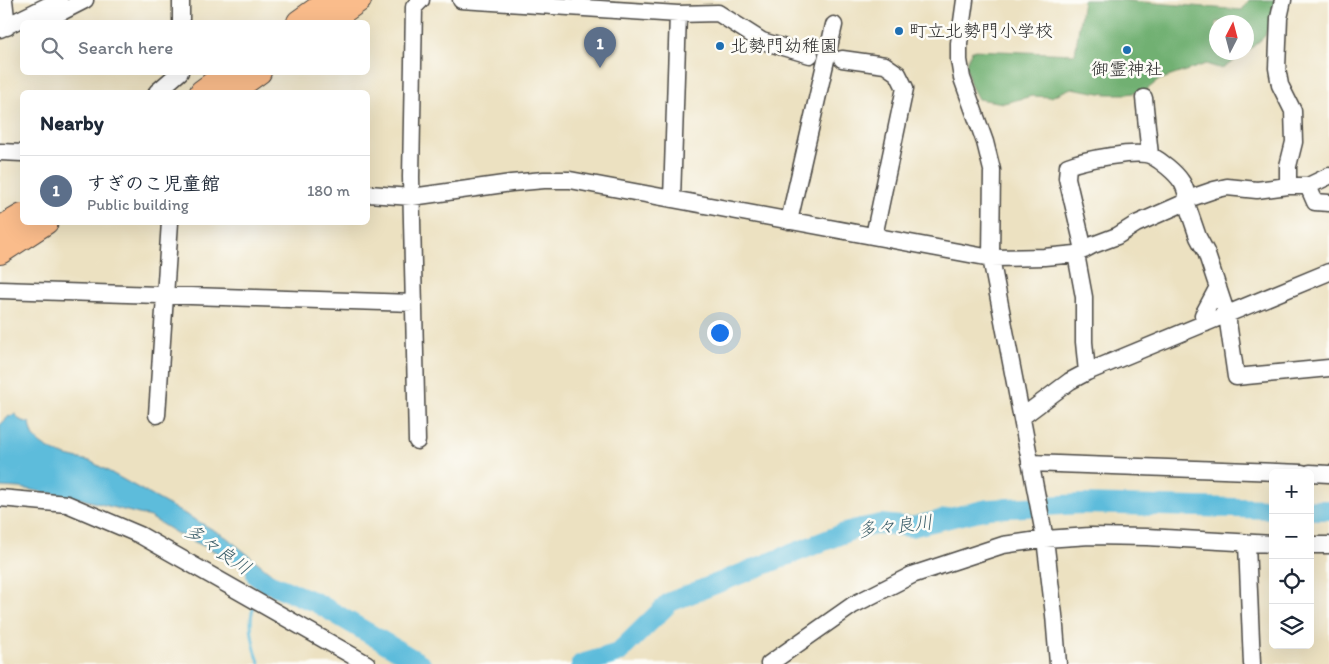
<!DOCTYPE html>
<meta charset="utf-8">
<style>
:root{--surface:#fff;--page:#f2f2f3;--text:#1f2937;--muted:#747a83;--line:#e0e1e3;--accent:#b45309}
body{margin:0;font-family:Itim,"Klee One",sans-serif;background:var(--page);color:var(--text)}
.controls{position:absolute;right:15px;bottom:15px;display:grid;overflow:hidden;border-radius:8px;box-shadow:0 5px 20px #0002}
.controls button{width:45px;height:45px;display:grid;place-items:center;padding:0;border:0;border-bottom:1px solid var(--line);background:var(--surface);color:var(--text);font:25px sans-serif}
.compass{position:absolute;left:1209px;top:15px;width:45px;height:45px;border-radius:50%;background:var(--surface);box-shadow:0 5px 20px #0002;rotate:6deg}
.you{position:absolute;left:719px;top:332px;width:18px;height:18px;margin:-12px;border:4px solid #fff;border-radius:50%;background:#1a73e8;box-shadow:0 0 0 8px #1a73e833}
.badge{display:grid;place-items:center;width:32px;height:32px;border-radius:50%;background:var(--accent);color:#fff;font-size:16px;font-weight:700}
.pin{position:absolute;translate:-50% -41px;filter:drop-shadow(0 1px 2px #0008)}
.pin::after{content:'';position:absolute;top:26px;width:18px;height:15px;background:inherit;clip-path:polygon(0 0,100% 0,50% 100%)}
.list{margin:0;padding:0;list-style:none}
h2{display:flex;justify-content:space-between;align-items:center;height:65px;margin:0;padding:0 20px;font-size:21px}
h2 small{font-size:16px;font-weight:400;color:var(--muted)}
.list li{display:grid;grid-template-columns:32px 1fr auto;gap:15px;align-items:center;box-sizing:border-box;height:70px;padding:0 20px;border-top:1px solid var(--line)}
.list b{display:block;font-size:19px;white-space:nowrap}
.list p{margin:0;font-size:16px;white-space:nowrap;color:var(--muted)}
.list em{font-size:16px;font-style:normal;color:var(--muted)}
.icon{flex:none;width:28px;height:28px;fill:none;stroke:currentColor;stroke-width:2;stroke-linecap:round;stroke-linejoin:round}
.map{position:relative;flex:none;width:1329px;height:664px;overflow:hidden}
.search{position:absolute;background:var(--surface);box-shadow:0 5px 20px #0002;left:20px;top:20px;width:350px;height:55px;display:flex;align-items:center;gap:12px;box-sizing:border-box;padding:0 18px;border-radius:8px;color:var(--muted);font-size:19px}
.panel{position:absolute;background:var(--surface);box-shadow:0 5px 20px #0002;left:20px;top:90px;width:350px;height:135px;border-radius:8px}
.map>svg:first-child{display:block}
</style>
<div class="map">
<svg width="1329" height="664" viewBox="0 0 1329 664">
<rect width="100%" height="100%" fill="#fdfcf7"/>
<filter id="ink" filterUnits="userSpaceOnUse"><feTurbulence type="fractalNoise" baseFrequency=".02" numOctaves="2"/><feDisplacementMap in="SourceGraphic" scale="10" xChannelSelector="R" yChannelSelector="G"/><feConvolveMatrix kernelMatrix="1 2 1 2 8 2 1 2 1" color-interpolation-filters="sRGB"/></filter>
<filter id="wash" filterUnits="userSpaceOnUse"><feTurbulence type="fractalNoise" baseFrequency=".0096" numOctaves="4" result="noise"/><feDisplacementMap in="SourceGraphic" scale="20" xChannelSelector="R" yChannelSelector="G"/><feGaussianBlur stdDeviation="1.12" result="paint"/><feColorMatrix in="noise" values="0 0 0 0 0 0 0 0 0 0 0 0 0 0 0 0 0 1.4 0 .05"/><feComposite in="paint" operator="in"/></filter>
<g filter="url(#wash)">
<rect width="100%" height="100%" fill="#ece1c1"/>
<!-- forest -->
<path fill="#71b072" stroke="#4e6e4e" d="M1083,0H1118L1242,10L1249,0H1278L1265,36L1247,52L1246,22H1216V52L1246,53L1222,69L1206,64L1159,80L1145,91L1127,94H1106L1071,88L1051,97L1032,96L1004,103L978,99L970,84L966,64L972,50L1075,54Z"/>
<!-- water -->
<path fill="#5dbcdb" stroke="#447483" d="M15,414L20,420L30,423C31,427 32,434 35,438C47,453 73,458 90,461L226,537L282,582L276,594L229,558L178,534L150,517L74,497L20,488L0,487V425L8,417Z"/>
<g fill="none" stroke-linecap="round" stroke-linejoin="round">
<!-- stream -->
<path stroke="#5dbcdb" stroke-width="3" d="M260,597L268,583
M254,607C247,620 254,651 260,664"/>
<!-- river -->
<path stroke="#5dbcdb" stroke-width="20" d="M1310,510H1329
M256,575L268,583L317,603L421,664
M581,664L618,653L670,602L852,530L881,524L911,527L988,509L1082,504L1273,509"/>
</g>
</g>
<g filter="url(#ink)">
<g fill="none" stroke-linecap="round" stroke-linejoin="round">
<defs>
<path id="minor" d="M4,0L7,27
M461,0L678,14L672,199
M965,0L959,43V60L962,78L985,142L992,170L991,258L1045,539L1054,615L1058,664
M1283,0L1279,18L1277,68L1280,85L1293,111L1294,142L1288,166V186
M35,12L59,0
M678,14L718,13L762,41L810,55
M42,22L85,0
M181,22V0
M0,29L35,12L41,22
M842,59L885,65L898,74L905,88L874,236
M157,92L180,72
M1144,98L1150,155
M0,152L22,153
M1308,186L1315,202L1329,203
M368,194L412,197L511,183L544,180H570L991,258L1044,257L1076,254L1093,245L1117,236L1136,224L1186,202L1188,199L1214,190L1227,187L1257,190L1288,186H1308L1329,176
M1186,202L1198,237L1206,252L1227,315L1236,377L1329,368
M789,221L834,25
M1084,250L1067,178L1068,166C1083,160 1138,149 1152,156C1161,161 1175,172 1181,181C1185,186 1186,193 1188,199
M1076,254L1084,297V342L1087,372
M0,290L414,303
M1206,323L1203,315L1218,287
M157,415L170,222
M1022,417L1070,381L1087,372L1329,272
M417,441L411,177L414,7L421,0
M1030,463L1302,473
M1310,473L1329,474
M0,498L67,504L140,535L367,664
M1247,544L1252,664
M1310,545H1329
M769,664L853,605L912,575L1003,545L1045,539L1090,536L1147,537L1273,544"/>
<path id="highway" d="M299,22L330,0
M328,22L359,0
M202,92L229,72
M231,92L259,72
M0,229L22,216
M0,252L46,222"/>
</defs>
<!-- minor casing -->
<use href="#minor" stroke="#484642" stroke-width="19"/>
<!-- highway casing -->
<use href="#highway" stroke="#484642" stroke-width="26"/>
<!-- minor -->
<use href="#minor" stroke="#fff" stroke-width="16"/>
<!-- highway -->
<use href="#highway" stroke="#fabc8b" stroke-width="24"/>
</g>
</g>
<!-- markers -->
<g fill="#1f6fb2" stroke="#fdfcf7" stroke-width="2">
<circle cx="899" cy="31" r="5"/>
<circle cx="720" cy="46" r="5"/>
<circle cx="1127" cy="50" r="5"/>
</g>
<g text-anchor="middle" dominant-baseline="central" stroke-width="5" stroke-linejoin="round" paint-order="stroke">
<!-- poi labels -->
<g font-size="18" fill="#2b2b2b" stroke="#fdfcf7" text-anchor="start">
<text x="909" y="31">町立北勢門小学校</text>
<text x="730" y="46">北勢門幼稚園</text>
<text x="1127" y="69" text-anchor="middle">御霊神社</text>
</g>
<!-- water labels -->
<g font-size="19" font-style="italic" fill="#3c5e69" stroke="#fdfcf7">
<text transform="translate(895 526) rotate(-7)">多々良川</text>
<text transform="translate(218 549) rotate(34)">多々良川</text>
</g>
</g>
</svg>
<div class="controls">
<button>+</button>
<button>−</button>
<button><svg class="icon" aria-label="locate" viewBox="0 0 24 24"><circle cx="12" cy="12" r="6"/><path d="M12 2v4M12 18v4M2 12h4M18 12h4"/></svg></button>
<button><svg class="icon" aria-label="layers" viewBox="0 0 24 24"><path d="M12 4l9 5-9 5-9-5zM3 14l9 5 9-5"/></svg></button>
</div>
<svg class="compass" viewBox="-18 -18 36 36"><path d="M0-13l5 13h-10z" fill="#e53935"/><path d="M0 13l5-13h-10z" fill="#747a83"/></svg>
<div class="you"></div>
<div class="pin badge" style="left:600px;top:68px;background:#5c6f8a">1</div>
<div class="search"><svg class="icon" aria-label="search" viewBox="0 0 24 24"><circle cx="10" cy="10" r="6"/><path d="M15 15l6 6"/></svg>Search here</div>
<section class="panel">
<h2>Nearby<small></small></h2>
<ul class="list">
<li><span class="badge" style="background:#5c6f8a">1</span><div><b>すぎのこ児童館</b><p>Public building</p></div><em>180 m</em></li>
</ul>
</section>
</div>
